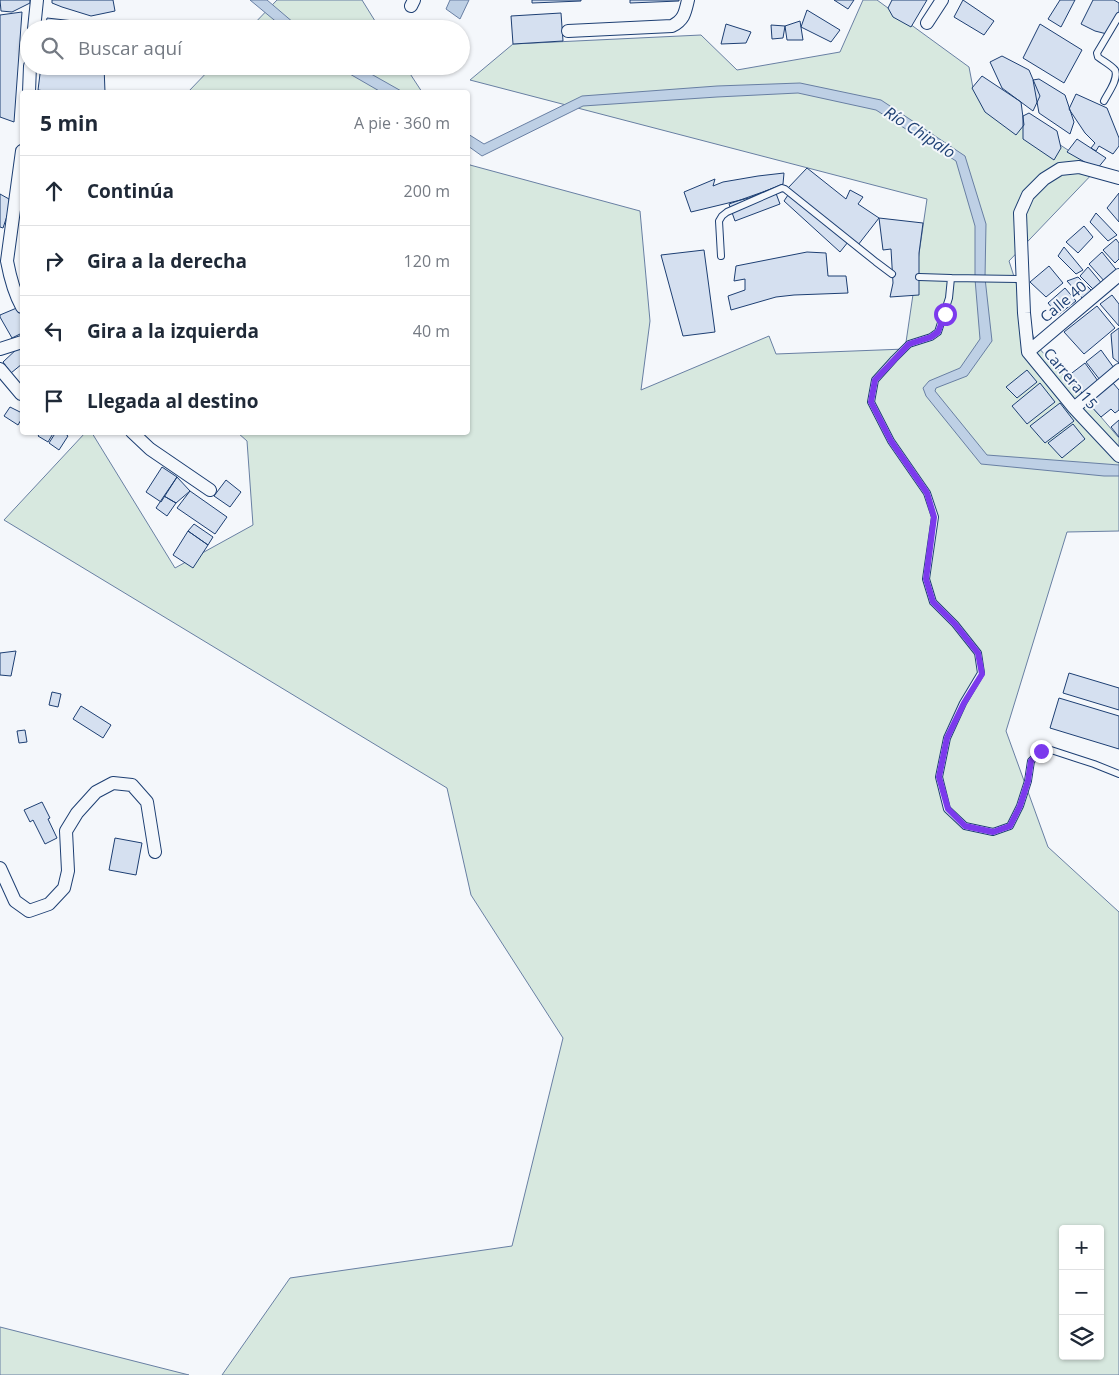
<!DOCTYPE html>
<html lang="es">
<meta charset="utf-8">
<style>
:root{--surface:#fff;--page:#f6f6f7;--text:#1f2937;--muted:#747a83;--line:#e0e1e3}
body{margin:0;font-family:"Open Sans",sans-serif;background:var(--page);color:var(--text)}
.controls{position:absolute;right:15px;bottom:15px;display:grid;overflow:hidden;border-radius:5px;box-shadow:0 1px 4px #0004}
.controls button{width:45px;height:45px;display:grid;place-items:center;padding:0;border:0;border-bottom:1px solid var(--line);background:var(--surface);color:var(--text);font:25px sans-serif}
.stop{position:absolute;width:15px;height:15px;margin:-11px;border:4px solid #7c3aed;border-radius:50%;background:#fff}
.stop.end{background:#7c3aed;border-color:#fff;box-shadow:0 1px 5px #0008}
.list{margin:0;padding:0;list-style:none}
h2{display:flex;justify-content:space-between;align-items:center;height:65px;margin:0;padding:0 20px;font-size:21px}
h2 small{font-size:16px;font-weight:400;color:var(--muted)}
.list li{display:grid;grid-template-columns:32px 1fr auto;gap:15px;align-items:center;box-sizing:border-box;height:70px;padding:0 20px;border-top:1px solid var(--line)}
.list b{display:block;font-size:19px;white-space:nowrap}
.list em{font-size:16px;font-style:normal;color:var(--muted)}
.icon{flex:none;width:28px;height:28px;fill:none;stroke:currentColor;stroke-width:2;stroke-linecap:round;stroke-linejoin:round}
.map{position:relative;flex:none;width:1119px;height:1375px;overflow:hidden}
.search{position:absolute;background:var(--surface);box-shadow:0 1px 4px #0004;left:20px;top:20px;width:450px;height:55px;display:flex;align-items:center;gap:12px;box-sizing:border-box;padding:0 18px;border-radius:28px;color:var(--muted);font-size:19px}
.panel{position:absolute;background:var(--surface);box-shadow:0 1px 4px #0004;left:20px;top:90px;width:450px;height:345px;border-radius:5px}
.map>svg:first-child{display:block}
</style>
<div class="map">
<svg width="1119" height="1375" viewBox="0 0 1119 1375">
<rect width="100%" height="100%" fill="#f4f7fb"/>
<!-- green -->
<path fill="#d7e8df" stroke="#687fa3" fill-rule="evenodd" d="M277,0H362L380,29H249Z
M863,0H877L969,67L973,88L1097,169L1009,261L1036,345L1082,395L1119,438V531L1067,532L1006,731L1048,847L1119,912V1375H222L290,1278L512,1246L563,1038L471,895L447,788L4,520L85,433H92L175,568L253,525L247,441L238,433L468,432V162L470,165L640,211L650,321L641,390L769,336L776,354L905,349L927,199L470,80L513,44L701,35L737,70L840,52ZM1063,1229H1100V1356H1063Z
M213,66H405L422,92H188Z
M0,1327L189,1375H0Z"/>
<!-- water -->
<path fill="#bed0e5" stroke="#687fa3" d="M250,0H267L301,29H285Z
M450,0H469L460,19L446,9Z
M336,66H357L403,92H381Z
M800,83L881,100L965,156L986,224L985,278L992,341L967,376L936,388L935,391L987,455L1119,465V476H1104L981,464L926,396L923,388L929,381L960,368L980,339L975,279V226L956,161L876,110L798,93L717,97L583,106L482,156L468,146V134L484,144L582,96L717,86Z"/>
<!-- building -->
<path fill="#d5e0f0" stroke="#1d3f73" d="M0,0H30V3L12,12L1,11Z
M52,0H113L115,11L91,16L62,7L52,3Z
M532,0H581V1L532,3Z
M630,0H679V1L630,3Z
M834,0H854L848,9Z
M892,0H927L911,27L893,17L888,8Z
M963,0L994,21L984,35L954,17Z
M1060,0H1075L1061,27L1048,19Z
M1093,0H1114L1119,3V13L1107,34L1095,31L1081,24Z
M807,10L840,30L831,42L801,27Z
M22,12L14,122L0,117V15Z
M561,13L563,41L513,44L511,16Z
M47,18L101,24L104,29H45Z
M800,21L803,40H787L785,26Z
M726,24L751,32L746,43L721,44Z
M1040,24L1082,50L1064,83L1023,58Z
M771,25L785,26L783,38L772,39Z
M1002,56L1029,70L1040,96L1033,111L1002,88L990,62Z
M41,66H104L105,92H51L38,90Z
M982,76L1021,102L1024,125L1016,135L985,112L972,88Z
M1039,79L1065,95L1074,122L1070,134L1039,113L1033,80Z
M1076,94L1107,108L1119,138V146L1113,154L1099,146L1096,151L1091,148L1095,143L1085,133L1069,109Z
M1029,113L1057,131L1061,148L1054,160L1023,139V116Z
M1077,139L1106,158L1097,169L1067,152Z
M807,168L846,199L850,190L863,197L858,204L879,218L858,245L788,188Z
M784,173L783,184L749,198L691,212L684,192L715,179L713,186L723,182L758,176Z
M774,188L780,204L735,221L729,204Z
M1119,193V222L1107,208Z
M0,194L9,199L10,207L3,228L0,227Z
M788,195L848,242L840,252L784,201Z
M1096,213L1117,235L1108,241L1090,222Z
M879,218L923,223L919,253V295L890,297L893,283L891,249L883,250Z
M1084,226L1093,237L1078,253L1066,242Z
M1116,239L1119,243V259L1115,263L1103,250Z
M1064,247L1083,270L1076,274L1058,256Z
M704,250L715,332L683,336L661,255Z
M807,252L826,253L828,276H846L848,293L794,295L776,297L731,310L728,296L745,290V279L734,281L736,266Z
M1102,252L1119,273L1106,283L1089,264Z
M1049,266L1063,283L1046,297L1030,282Z
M1088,267L1103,285L1095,291L1080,276Z
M1078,277L1093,292L1083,299L1067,281Z
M1065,288L1076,301L1058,315L1048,303Z
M1112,295L1119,304V326L1100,304Z
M1097,306L1115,328L1084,354L1064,332Z
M19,307L22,314V333L12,338L0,317V315Z
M1119,328V363L1113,358L1111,334Z
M19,347L22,351V364L11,373L3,362Z
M1101,350L1114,368L1100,380L1086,362Z
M1085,363L1098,381L1082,393L1068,376Z
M1027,370L1037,382L1017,398L1006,387Z
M1040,383L1055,402L1027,424L1012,406Z
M1113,383L1119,390V410L1115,413L1111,409L1101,417L1088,403Z
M1060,403L1074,421L1045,443L1030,426Z
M10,407L22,413V418L18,425L4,416Z
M1119,420V437L1111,427Z
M1073,424L1085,439L1062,458L1048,443Z
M41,432H54L48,442L38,436Z
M56,432H63L68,436L59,450L49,443Z
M162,467L177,477L161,502L146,492Z
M177,477L190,491L176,503L164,496Z
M226,480L241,492L230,507L214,496Z
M190,491L227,517L215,534L177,508Z
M164,496L176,503L167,516L156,508Z
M194,524L213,537L208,545L188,531Z
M188,531L208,545L193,568L173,555Z
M16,651L11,676L0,675V653Z
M1069,673L1119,688V710L1063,693Z
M52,692L61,694L58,707L49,705Z
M1059,698L1119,716V749L1050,728Z
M81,706L111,725L103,738L73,719Z
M25,730L27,742L19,743L17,731Z
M42,802L50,818L48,819L57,838L45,844L33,820L30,822L24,810Z
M115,838L142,843L136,875L109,870Z"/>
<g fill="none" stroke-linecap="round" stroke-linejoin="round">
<defs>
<path id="service" d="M1104,101C1108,93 1119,79 1115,70C1111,65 1103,61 1098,57L1097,53L1119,16
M721,256L719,221L722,216L727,212L782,188L785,189L876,262L892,274
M919,277L951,278L949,298L938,332L931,337L909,344L894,359L875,380L871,402L891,441L927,493L935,517L926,579L933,602L955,624L978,653L981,673L963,703L947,738L939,777L947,809L965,826L993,832L1010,826L1020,806L1028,781L1031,761L1041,751L1051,750L1094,764L1119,774
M951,278L1022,279"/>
<path id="minor" d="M411,6L414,0
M927,23L942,0
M34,29L37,0
M568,31L672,26C684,20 685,13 688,0
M29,92L30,66
M22,151L7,261C10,277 14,293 22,307
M1119,178L1079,167L1060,169L1044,179L1028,195L1020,213L1024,313L1028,352L1074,408L1119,456
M0,349L22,342
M1028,352L1119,275
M0,369L21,394
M1074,408L1119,370
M132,432L150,449L210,490
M0,868L15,901L29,911L49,904L64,888L68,871L66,831L77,813L96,792L113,783L132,785L147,802L155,852"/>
</defs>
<!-- service casing -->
<use href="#service" stroke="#1d3f73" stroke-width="8"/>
<!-- minor casing -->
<use href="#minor" stroke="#1d3f73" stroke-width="14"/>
<!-- service -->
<use href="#service" stroke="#f4f7fb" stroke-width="6"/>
<!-- minor -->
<use href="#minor" stroke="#f4f7fb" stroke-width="12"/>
</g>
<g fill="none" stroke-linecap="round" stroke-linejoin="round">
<!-- route -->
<path stroke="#7c3aed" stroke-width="6" d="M945,314L938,332L931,337L909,344L875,380L871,402L891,441L927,493L934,517L926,579L933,602L955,624L978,653L982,674L964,703L947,738L939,777L948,809L965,826L993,832L1010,826L1020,806L1028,781L1031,761L1041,751"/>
</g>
<g text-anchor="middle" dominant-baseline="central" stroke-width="4" stroke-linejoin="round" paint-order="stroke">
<!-- street labels -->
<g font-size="15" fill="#1d3f73" stroke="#f4f7fb">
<text transform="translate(1063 301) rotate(-40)">Calle 40</text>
<text transform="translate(1071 378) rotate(50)">Carrera 15</text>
</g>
<!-- water labels -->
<g font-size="16" font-style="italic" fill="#1d3f73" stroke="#f4f7fb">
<text transform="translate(920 132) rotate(33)">Río Chipalo</text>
</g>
</g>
</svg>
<div class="controls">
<button>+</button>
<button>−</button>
<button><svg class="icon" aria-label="layers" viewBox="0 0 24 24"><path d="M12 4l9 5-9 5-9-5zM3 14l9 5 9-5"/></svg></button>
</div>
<div class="stop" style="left:945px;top:314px"></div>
<div class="stop end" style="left:1041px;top:751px"></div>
<div class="search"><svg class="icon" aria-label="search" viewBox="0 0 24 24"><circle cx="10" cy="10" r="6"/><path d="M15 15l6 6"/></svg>Buscar aquí</div>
<section class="panel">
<h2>5 min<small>A pie · 360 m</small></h2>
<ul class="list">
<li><svg class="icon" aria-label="ahead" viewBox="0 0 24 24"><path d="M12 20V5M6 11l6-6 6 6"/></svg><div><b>Continúa</b></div><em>200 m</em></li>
<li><svg class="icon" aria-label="right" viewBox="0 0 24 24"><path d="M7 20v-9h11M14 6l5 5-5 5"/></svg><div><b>Gira a la derecha</b></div><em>120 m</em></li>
<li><svg class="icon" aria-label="left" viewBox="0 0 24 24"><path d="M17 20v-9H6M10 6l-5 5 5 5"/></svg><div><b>Gira a la izquierda</b></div><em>40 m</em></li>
<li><svg class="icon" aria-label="arrive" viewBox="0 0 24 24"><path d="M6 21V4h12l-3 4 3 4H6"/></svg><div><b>Llegada al destino</b></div></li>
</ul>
</section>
</div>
